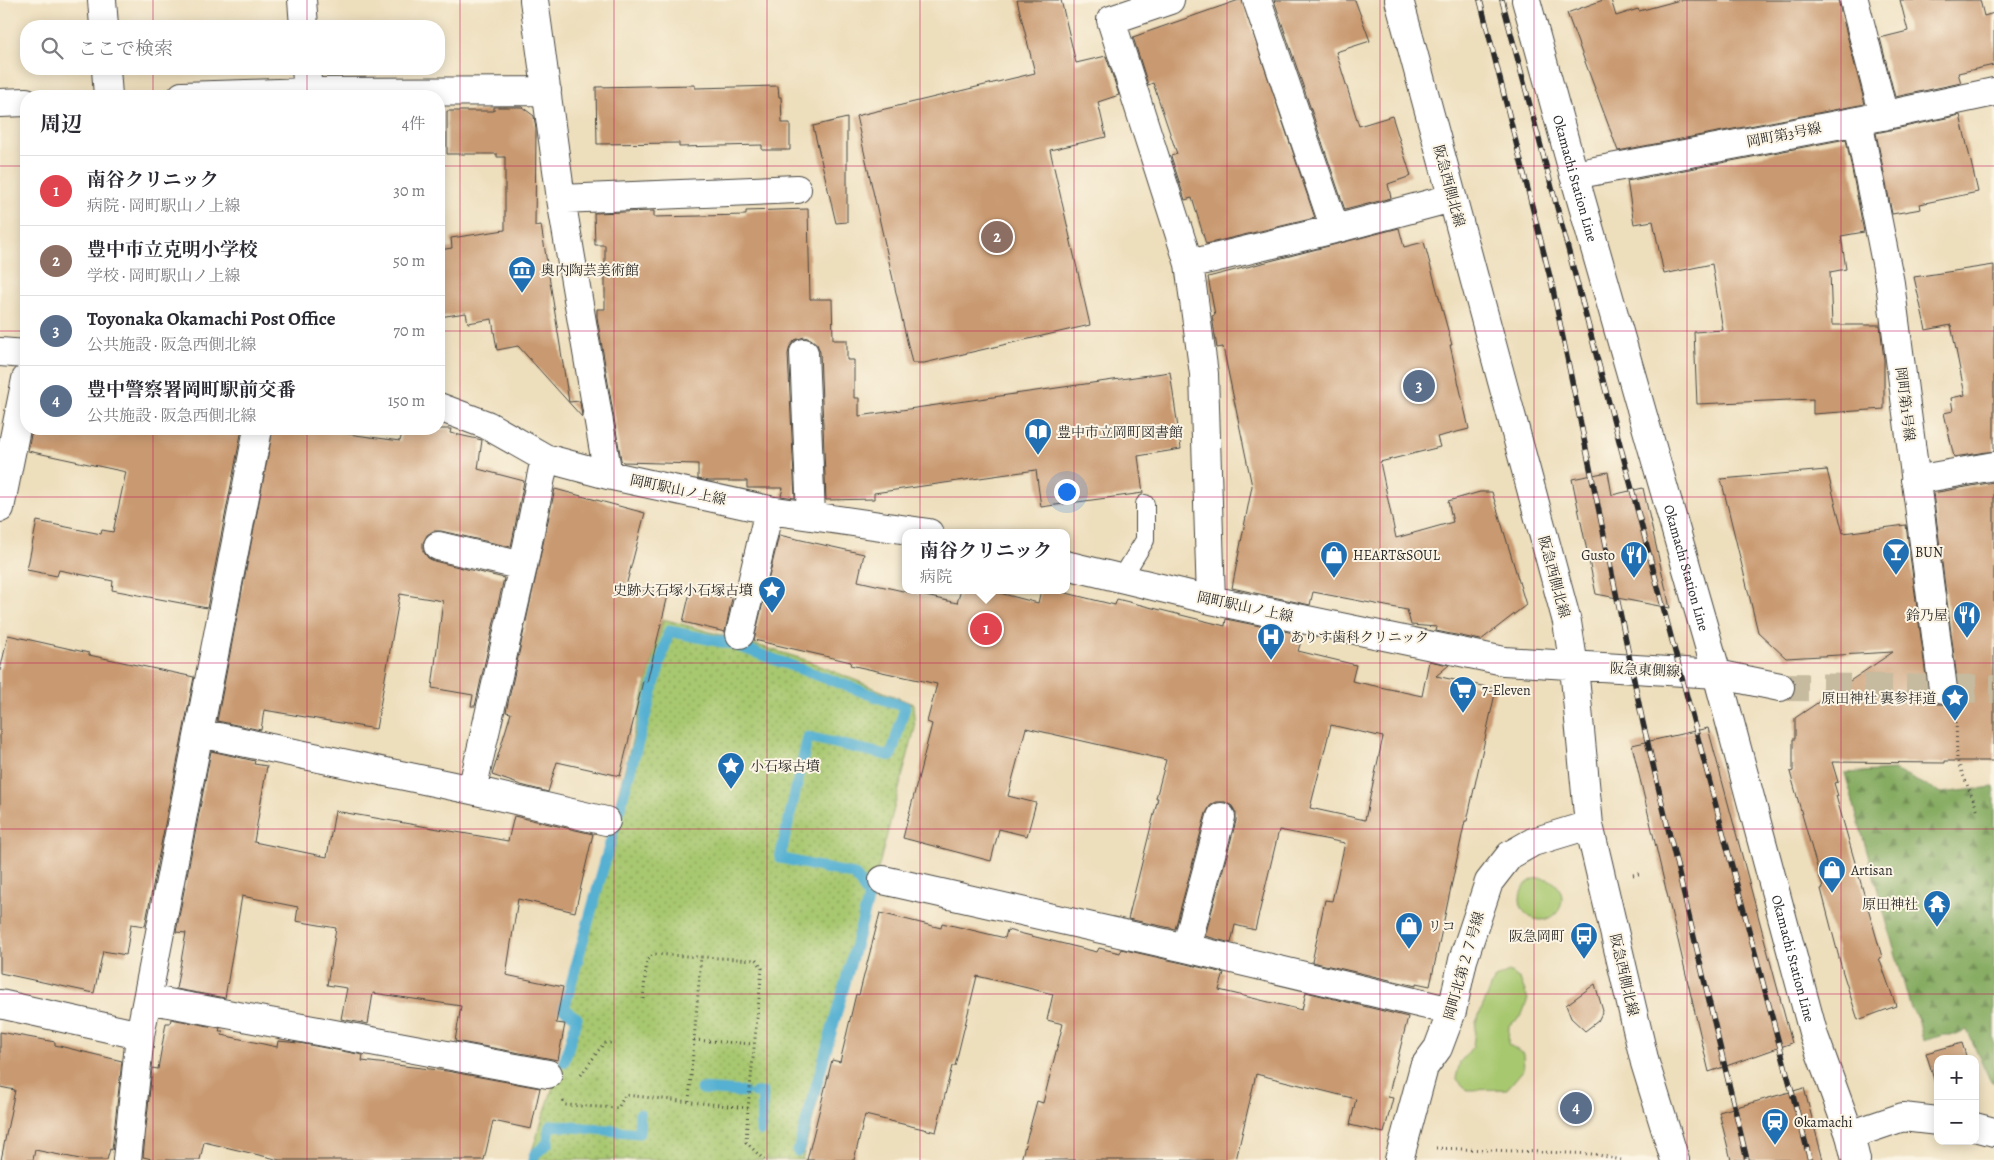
<!DOCTYPE html>
<html lang="ja">
<meta charset="utf-8">
<style>
:root{--surface:#fff;--page:#f7f7f7;--text:#2b2b33;--muted:#7c7c81;--line:#e1e1e2;--accent:#111827}
body{margin:0;font-family:Alegreya,"Noto Serif JP",serif;background:var(--page);color:var(--text)}
.controls{position:absolute;right:15px;bottom:15px;display:grid;overflow:hidden;border-radius:10px;box-shadow:0 2px 12px #0003}
.controls button{width:45px;height:45px;display:grid;place-items:center;padding:0;border:0;border-bottom:1px solid var(--line);background:var(--surface);color:var(--text);font:25px sans-serif}
.you{position:absolute;left:1066px;top:491px;width:18px;height:18px;margin:-12px;border:4px solid #fff;border-radius:50%;background:#1a73e8;box-shadow:0 0 0 8px #1a73e833}
.badge{display:grid;place-items:center;width:32px;height:32px;border-radius:50%;background:var(--accent);color:#fff;font-size:16px;font-weight:700}
.pin{position:absolute;translate:-50% -50%;border:2px solid #fff;box-shadow:0 1px 5px #0006}
.popup{position:absolute;left:902px;top:529px;width:168px;height:65px;box-sizing:border-box;display:grid;place-content:center;border-radius:10px;background:var(--surface);filter:drop-shadow(0 1px 4px #0005);font-size:16px;white-space:nowrap;color:var(--muted)}
.popup b{font-size:19px;color:var(--text)}
.popup::after{content:'';position:absolute;left:50%;top:100%;margin-left:-10px;border:10px solid transparent;border-top-color:var(--surface)}
.list{margin:0;padding:0;list-style:none}
h2{display:flex;justify-content:space-between;align-items:center;height:65px;margin:0;padding:0 20px;font-size:21px}
h2 small{font-size:16px;font-weight:400;color:var(--muted)}
.list li{display:grid;grid-template-columns:32px 1fr auto;gap:15px;align-items:center;box-sizing:border-box;height:70px;padding:0 20px;border-top:1px solid var(--line)}
.list b{display:block;font-size:19px;white-space:nowrap}
.list p{margin:0;font-size:16px;white-space:nowrap;color:var(--muted)}
.list em{font-size:16px;font-style:normal;color:var(--muted)}
.icon{flex:none;width:28px;height:28px;fill:none;stroke:currentColor;stroke-width:2;stroke-linecap:round;stroke-linejoin:round}
.map{position:relative;flex:none;width:1994px;height:1160px;overflow:hidden}
.search{position:absolute;background:var(--surface);box-shadow:0 2px 12px #0003;left:20px;top:20px;width:425px;height:55px;display:flex;align-items:center;gap:12px;box-sizing:border-box;padding:0 18px;border-radius:20px;color:var(--muted);font-size:19px}
.panel{position:absolute;background:var(--surface);box-shadow:0 2px 12px #0003;left:20px;top:90px;width:425px;height:345px;border-radius:20px}
.map>svg:first-child{display:block}
</style>
<div class="map">
<svg width="1994" height="1160" viewBox="0 0 1994 1160">
<defs>
<pattern id="forest-firs" width="22" height="20" patternUnits="userSpaceOnUse" patternTransform="scale(1.25)"><rect width="22" height="20" fill="#86ac62"/><path d="M5 1l3.5 6h-7zM16 11l3.5 6h-7z" fill="#6e8c51"/></pattern>
<pattern id="park-dots" width="8" height="8" patternUnits="userSpaceOnUse" patternTransform="scale(1.25)"><rect width="8" height="8" fill="#a8c870"/><path d="M2 2h.1M6 6h.1" fill="none" stroke="#89a35c" stroke-width="1.8" stroke-linecap="round"/></pattern>
</defs>
<rect width="100%" height="100%" fill="#fcf5e5"/>
<filter id="ink" filterUnits="userSpaceOnUse"><feTurbulence type="fractalNoise" baseFrequency=".02" numOctaves="2"/><feDisplacementMap in="SourceGraphic" scale="10" xChannelSelector="R" yChannelSelector="G"/><feConvolveMatrix kernelMatrix="1 2 1 2 8 2 1 2 1" color-interpolation-filters="sRGB"/></filter>
<filter id="wash" filterUnits="userSpaceOnUse"><feTurbulence type="fractalNoise" baseFrequency=".0096" numOctaves="4" result="noise"/><feDisplacementMap in="SourceGraphic" scale="20" xChannelSelector="R" yChannelSelector="G"/><feGaussianBlur stdDeviation="1.12" result="paint"/><feColorMatrix in="noise" values="0 0 0 0 0 0 0 0 0 0 0 0 0 0 0 0 0 1.4 0 .05"/><feComposite in="paint" operator="in"/></filter>
<g filter="url(#wash)">
<rect width="100%" height="100%" fill="#eddebc"/>
<!-- grass -->
<path fill="#a8c870" stroke="#6a7a4e" d="M1520 899a21 21 0 1 1 42 0a21 21 0 1 1-42 0Z
M1509,972L1520,979L1528,999L1521,1017L1509,1025L1508,1044L1523,1054L1524,1069L1507,1089L1467,1090L1456,1078L1460,1062L1473,1046L1476,1022L1495,978Z"/>
<!-- forest -->
<path fill="url(#forest-firs)" stroke="#586c46" d="M1894,770L1941,793L1994,787V1083L1990,1080L1967,1030L1957,1035H1943L1923,1041L1918,1017L1911,1009L1845,773Z"/>
<!-- park -->
<path fill="url(#park-dots)" stroke="#6a7a4e" d="M663,619L750,643L806,660L913,704L915,728L802,1160H529L575,1020L562,1013Z"/>
<g fill="none" stroke-linecap="round" stroke-linejoin="round">
<!-- stream -->
<path stroke="#54b0d2" stroke-width="11" d="M564,1062L577,1018L564,1009L669,631L732,644L905,707L891,756L808,737L780,858L855,875L869,897L798,1151
M701,1089L744,1092
M755,1093H763L761,1131
M533,1160L535,1154L548,1143L549,1129L552,1125L639,1133L640,1114"/>
</g>
<g id="blocks">
<!-- building -->
<path fill="#c99a71" fill-rule="evenodd" d="M1017,0H1061L1076,63L1106,56L1119,95L1098,102L1106,137L1050,150L1090,325L924,363H912L856,116L1035,73Z
M1239,0H1242L1315,218L1206,244L1192,198L1185,200L1171,156L1177,154L1153,83L1148,85L1133,37Z
M1274,0H1355L1370,41L1336,52L1359,126L1392,116L1411,176L1388,184L1391,198L1345,210Z
M1603,0H1611L1616,16L1638,9L1639,11L1680,0H1838L1865,104L1618,151L1567,13Z
M1900,0H1980L1984,16L1994,13V65L1958,73L1961,83L1895,97L1880,38L1908,31Z
M695,85V88L778,86L779,97H781L782,123H790V150H762V145L679,147V143L597,144L596,87Z
M494,107H522L534,116L536,129L535,226L541,225L569,402L580,401L582,417L518,346L497,350L492,319L468,323L466,313L439,317V250L452,248L451,238L505,230V157H497V154H447V111H494Z
M1960,115L1978,192L1920,204L1921,209L1892,214L1876,133Z
M847,118V222L836,223L813,126Z
M1846,139L1864,232L1841,236L1846,269L1830,272L1832,325H1880L1884,360V409L1813,414V399L1697,404L1694,332L1723,330L1712,264L1664,274L1653,221L1634,224L1627,181Z
M808,209L810,299H832L833,340H847V360H854V398H859V416L1170,372L1181,449L1138,456L1143,493L1041,507L1036,470L874,493V499L826,500L820,352L817,344L811,339L804,337L795,340L790,346L788,354L795,498L781,496L783,488H747V481H709L698,479V464L623,462L621,460L597,317V309H605V245H595L594,213L654,211V217L746,215V211Z
M1399,228L1404,247L1424,242L1452,345H1450L1469,429L1437,437L1440,447L1380,462L1396,538L1453,522L1448,501L1480,492H1492L1526,605L1481,640L1436,631L1437,627L1411,625L1407,610L1313,592L1310,605L1232,588L1252,486L1223,347L1217,348L1212,316L1215,315L1208,277Z
M1994,265V451L1954,457L1944,413L1953,411L1951,398L1965,395L1951,325L1926,330L1914,277Z
M32,429H242L207,608L112,590L113,581L59,570L57,576L27,570L37,521L101,534L102,530L113,532L126,472L28,451Z
M273,429H311L400,441L403,429H451L450,433L482,440L478,469L524,481L511,547L441,531H433L427,535L423,543V551L428,558L434,561L504,578L475,706H471L473,695L432,688L443,601L400,594L376,729L264,710L261,730L217,721Z
M1827,470L1843,533L1906,525L1928,691L1931,699L1937,704H1945L1953,701L1958,695V687L1933,493L1994,482V761H1945V763L1832,762L1838,782L1834,783L1838,796H1836L1882,957L1879,958L1896,1006L1858,1020L1843,973L1821,889L1823,888L1790,772L1793,771V739H1795V718L1893,652L1786,658L1758,632L1721,479Z
M1608,472L1612,495L1643,488L1670,608L1596,594L1572,479Z
M555,489L645,513L626,586L668,595L647,682L643,681L620,776L557,762L548,792L521,785L492,775L511,713L506,712Z
M779,535L864,554L858,581L957,603L961,590H988L1038,603L1041,590H1054L1115,605L1117,599L1225,626L1226,619L1303,635L1298,651L1356,665L1352,681L1422,696L1429,661L1449,665L1436,676L1496,689L1467,821H1465L1430,986L1416,983V986L1312,962L1325,900L1332,901L1345,843L1279,830L1255,930L1235,925L1231,943L1205,936L1236,821V813L1232,806L1225,802H1216L1210,806L1206,813L1175,929L1128,919L1158,798H1156L1166,760L1026,728L1008,796L1036,803L1027,836L999,829L991,861L903,838L932,724L927,722L937,684L850,665L851,662L754,640ZM1331,725L1383,737L1365,820L1310,808Z
M691,588L732,598L725,632L683,622Z
M8,635L89,653V655L194,677L145,926L131,924L126,955L103,951L94,993L0,973V671Z
M1708,728L1792,1043L1709,1072L1632,745Z
M211,751L255,761L254,764L267,766L254,842L327,857L335,811L508,841L514,816L593,834L575,912L518,899L506,975L563,987L556,1023L565,1024L558,1060L455,1041L461,1006L373,993L368,1024L341,1019L347,988L327,985L336,928L296,921L298,907L242,896L225,998L176,989L186,933L176,932Z
M880,913L941,928L942,923L1005,938L1007,930L1097,952L1099,948L1120,953L1121,949L1182,963L1224,973L1219,990L1302,1010L1306,992L1408,1017L1388,1097L1393,1098L1384,1133L1350,1125L1356,1099L1256,1074L1236,1160H1021L1037,1101L1043,1103L1063,1024L1047,1020L1053,994L977,976L955,1066H952L936,1132L865,1115L854,1160H807L832,1060L840,1062L856,994L859,995Z
M1595,984L1603,1011L1598,1021L1585,1031L1571,1018L1566,1005Z
M171,1019L220,1028L219,1031H223L222,1035L277,1047L278,1041L299,1043L363,1055L362,1061L447,1071L540,1088L531,1129L493,1121L484,1160H280L204,1142L200,1160H156L143,1157L152,1068L158,1069L166,1023H170Z
M0,1032L55,1042V1045L122,1061L112,1150L110,1149L107,1160H85L35,1150L33,1160H1L15,1090L0,1087Z
M1962,1043L1967,1059H1938V1092L1926,1053Z
M1804,1088L1823,1160H1731L1719,1112Z"/>
</g>
</g>
<g filter="url(#ink)">
<use href="#blocks" fill-opacity="0" stroke="#484641" stroke-width="1"/>
<g fill="none" stroke-linecap="round" stroke-linejoin="round">
<!-- street-tunnel -->
<path stroke="#c6ba9f" stroke-width="28" stroke-dasharray="28 14" stroke-linecap="butt" d="M1780,687L1994,689"/>
<defs>
<path id="lane" d="M1122,578L1145,540V504"/>
<path id="street" d="M102,0L104,26
M302,0L304,26
M534,0L561,199L608,475
M1170,0L1111,20L1189,264L1204,374L1211,600
M1257,0L1335,229
M1399,0L1567,622L1574,667L1589,825L1645,1063L1675,1160
M1854,0L1884,116
M106,69L108,96
M306,69L308,92
M182,96L308,92L547,91
M0,103L26,102
M1858,121L1890,283L1943,689
M1574,175L1858,121L1994,92
M561,199L797,189
M1189,264L1335,229L1452,198
M0,352L26,354
M804,353L811,515
M439,407L487,425L545,458L608,475L769,510L929,533
M1915,480L1994,466
M0,508L26,379
M438,546L523,566
M1066,565L1211,600L1504,661L1717,674L1780,687
M740,634L769,510
M199,733L472,790L606,821
M472,790L523,566L545,458
M883,880L1186,948L1452,1011
M1186,948L1221,817
M147,999L548,1074
M0,1004L140,1035
M1975,1127L1994,1132
M127,1160L140,1035L258,429
M1399,1160L1424,1067L1438,1048L1452,1011L1463,960L1489,882L1510,855L1533,842L1589,825
M1856,1160L1850,1135L1903,1117L1938,1121"/>
<g id="secondary">
<path id="s1" d="M1526,0L1574,175L1717,674L1814,1036L1850,1135"/>
</g>
</defs>
<!-- lane casing -->
<use href="#lane" stroke="#484641" stroke-width="20"/>
<!-- street casing -->
<use href="#street" stroke="#484641" stroke-width="30"/>
<!-- secondary casing -->
<use href="#secondary" stroke="#484641" stroke-width="30"/>
<!-- path -->
<path stroke="#484641" stroke-width="3" stroke-dasharray="1 4" stroke-linecap="butt" d="M1956,717L1957,760L1978,811
M1633,875L1642,873
M643,999L647,960L654,954L701,957
M694,1040L754,1044
M581,1075L604,1043H612
M563,1101L565,1105L618,1108L625,1095L748,1108L746,1142L764,1160
M689,1101L701,957L757,960L762,968L748,1108
M1436,1148L1594,1154L1621,1160"/>
<!-- lane -->
<use href="#lane" stroke="#fff" stroke-width="18"/>
<!-- street -->
<use href="#street" stroke="#fff" stroke-width="28"/>
<!-- secondary -->
<use href="#secondary" stroke="#fff" stroke-width="28"/>
<defs>
<path id="rail" d="M1480,0L1552,285L1643,723L1747,1160
M1502,0L1810,1160"/>
</defs>
<!-- rail casing -->
<use href="#rail" stroke="#2b2b2b" stroke-width="5.5"/>
<!-- rail -->
<use href="#rail" stroke="#fcf5e5" stroke-width="4" stroke-dasharray="11" stroke-linecap="butt"/>
</g>
</g>
<!-- grid -->
<path fill="none" stroke="#c2185b" stroke-width="1" stroke-opacity="0.55" d="M153,0V26M307,0V26M460,0V1160M614,0V1160M767,0V1160M920,0V1160M1074,0V1160M1227,0V1160M1380,0V1160M1534,0V1160M1687,0V1160M1841,0V1160M153,69V96M307,69V96M0,166H26M439,166H1994M0,331H26M439,331H1994M153,429V1160M307,429V1160M0,497H1994M0,663H1994M0,829H1994M0,994H1994"/>
<!-- icons -->
<defs>
<symbol id="museum-pin" viewBox="-11 -11 22 30"><path d="M0 17L-7.5 6A9.5 9.5 0 1 1 7.5 6Z" fill="#1f6fb2" stroke="#fcf5e5"/><path d="M0-6L6-3V-2H-6V-3ZM-5-1h2V3h-2ZM-1-1h2V3h-2ZM3-1h2V3H3ZM-6 4H6V6H-6Z" fill="#fff"/></symbol>
<symbol id="library-pin" viewBox="-11 -11 22 30"><path d="M0 17L-7.5 6A9.5 9.5 0 1 1 7.5 6Z" fill="#1f6fb2" stroke="#fcf5e5"/><path d="M-6-4Q-3-5.5-.7-3.5V5Q-3 3-6 4ZM6-4Q3-5.5 .7-3.5V5Q3 3 6 4Z" fill="#fff"/></symbol>
<symbol id="bar-pin" viewBox="-11 -11 22 30"><path d="M0 17L-7.5 6A9.5 9.5 0 1 1 7.5 6Z" fill="#1f6fb2" stroke="#fcf5e5"/><path d="M-6-5H6L.8 .8V4.5H3.5V6h-7V4.5H-.8V.8Z" fill="#fff"/></symbol>
<symbol id="shop-pin" viewBox="-11 -11 22 30"><path d="M0 17L-7.5 6A9.5 9.5 0 1 1 7.5 6Z" fill="#1f6fb2" stroke="#fcf5e5"/><path d="M-5-2.5h2.3a2.7 3.5 0 0 1 5.4 0H5L5.5 6h-11ZM-1.5-2.5h3a1.5 2.3 0 0 0-3 0Z" fill="#fff"/></symbol>
<symbol id="restaurant-pin" viewBox="-11 -11 22 30"><path d="M0 17L-7.5 6A9.5 9.5 0 1 1 7.5 6Z" fill="#1f6fb2" stroke="#fcf5e5"/><path d="M-5-6h1v4h1v-4h1v4h1v-4h1v5L-1.5 .5V6h-2V.5L-5-1ZM5-6V6H3V1.5H1.5Q1.5-4 5-6Z" fill="#fff"/></symbol>
<symbol id="sight-pin" viewBox="-11 -11 22 30"><path d="M0 17L-7.5 6A9.5 9.5 0 1 1 7.5 6Z" fill="#1f6fb2" stroke="#fcf5e5"/><path d="M0-6L1.8-2.2L6-1.7L2.9 1.2L3.7 5.4L0 3.3L-3.7 5.4L-2.9 1.2L-6-1.7L-1.8-2.2Z" fill="#fff"/></symbol>
<symbol id="hospital-pin" viewBox="-11 -11 22 30"><path d="M0 17L-7.5 6A9.5 9.5 0 1 1 7.5 6Z" fill="#1f6fb2" stroke="#fcf5e5"/><path d="M-5-5h3v3.5h4V-5h3V5h-3V1.5h-4V5h-3Z" fill="#fff"/></symbol>
<symbol id="supermarket-pin" viewBox="-11 -11 22 30"><path d="M0 17L-7.5 6A9.5 9.5 0 1 1 7.5 6Z" fill="#1f6fb2" stroke="#fcf5e5"/><path d="M-6-5.5h2.5l.6 2H6L4.5 2H-2.5L-4.4-4H-6ZM-1.5 3.2a1.3 1.3 0 1 0 .1 0ZM3 3.2a1.3 1.3 0 1 0 .1 0Z" fill="#fff"/></symbol>
<symbol id="temple-pin" viewBox="-11 -11 22 30"><path d="M0 17L-7.5 6A9.5 9.5 0 1 1 7.5 6Z" fill="#1f6fb2" stroke="#fcf5e5"/><path d="M0-6L5-2H3V0L6.5 2.5H4V6H1.5V3h-3V6H-4V2.5H-6.5L-3 0V-2H-5Z" fill="#fff"/></symbol>
<symbol id="bus-pin" viewBox="-11 -11 22 30"><path d="M0 17L-7.5 6A9.5 9.5 0 1 1 7.5 6Z" fill="#1f6fb2" stroke="#fcf5e5"/><path d="M-5-6H5V4H4V6H2V4H-2V6H-4V4H-5ZM-3.5-4V0h7V-4ZM-3.5 1.2v1.5H-2V1.2ZM2 1.2v1.5H3.5V1.2Z" fill="#fff"/></symbol>
<symbol id="station-pin" viewBox="-11 -11 22 30"><path d="M0 17L-7.5 6A9.5 9.5 0 1 1 7.5 6Z" fill="#1f6fb2" stroke="#fcf5e5"/><path d="M-3-6H3Q5-6 5-4V2Q5 4 3 4L4.5 6H3L1.5 4h-3L-3 6H-4.5L-3 4Q-5 4-5 2V-4Q-5-6-3-6ZM-3.5-4v3h7v-3ZM-3.5 1v1.5H-2V1ZM2 1v1.5H3.5V1Z" fill="#fff"/></symbol>
</defs>
<g fill-rule="evenodd">
<use href="#museum-pin" x="506" y="254" width="32" height="43"/>
<use href="#library-pin" x="1022" y="416" width="32" height="43"/>
<use href="#bar-pin" x="1880" y="536" width="32" height="43"/>
<use href="#shop-pin" x="1318" y="539" width="32" height="43"/>
<use href="#restaurant-pin" x="1618" y="539" width="32" height="43"/>
<use href="#sight-pin" x="756" y="574" width="32" height="43"/>
<use href="#restaurant-pin" x="1951" y="599" width="32" height="43"/>
<use href="#hospital-pin" x="1255" y="621" width="32" height="43"/>
<use href="#supermarket-pin" x="1447" y="674" width="32" height="43"/>
<use href="#sight-pin" x="1939" y="682" width="32" height="43"/>
<use href="#sight-pin" x="715" y="750" width="32" height="43"/>
<use href="#shop-pin" x="1816" y="854" width="32" height="43"/>
<use href="#temple-pin" x="1921" y="888" width="32" height="43"/>
<use href="#shop-pin" x="1393" y="910" width="32" height="43"/>
<use href="#bus-pin" x="1568" y="920" width="32" height="43"/>
<use href="#station-pin" x="1759" y="1106" width="32" height="43"/>
</g>
<g text-anchor="middle" dominant-baseline="central" stroke-width="4" stroke-linejoin="round" paint-order="stroke">
<!-- street labels -->
<g font-size="14" fill="#2b2b2b" stroke="#fcf5e5">
<text transform="translate(1784 135) rotate(-11)">岡町第3号線</text>
<text stroke="none"><textPath href="#s1" startOffset="185">Okamachi Station Line</textPath></text>
<text transform="translate(1449 186) rotate(75)">阪急西側北線</text>
<text transform="translate(1905 404) rotate(83)">岡町第1号線</text>
<text transform="translate(678 490) rotate(12)">岡町駅山ノ上線</text>
<text stroke="none"><textPath href="#s1" startOffset="590">Okamachi Station Line</textPath></text>
<text transform="translate(1554 577) rotate(75)">阪急西側北線</text>
<text transform="translate(1245 607) rotate(12)">岡町駅山ノ上線</text>
<text transform="translate(1645 670) rotate(3)">阪急東側線</text>
<text stroke="none"><textPath href="#s1" startOffset="995">Okamachi Station Line</textPath></text>
<text transform="translate(1464 966) rotate(-74)">岡町北第２７号線</text>
<text transform="translate(1624 975) rotate(77)">阪急西側北線</text>
</g>
<!-- poi labels -->
<g font-size="14" fill="#2b2b2b" stroke="#fcf5e5" text-anchor="start">
<text x="541" y="270">奥内陶芸美術館</text>
<text x="1057" y="432">豊中市立岡町図書館</text>
<text x="1915" y="552">BUN</text>
<text x="1353" y="555">HEART&amp;SOUL</text>
<text x="1615" y="555" text-anchor="end">Gusto</text>
<text x="753" y="590" text-anchor="end">史跡大石塚小石塚古墳</text>
<text x="1948" y="615" text-anchor="end">鈴乃屋</text>
<text x="1290" y="637">ありす歯科クリニック</text>
<text x="1482" y="690">7-Eleven</text>
<text x="1936" y="698" text-anchor="end">原田神社 裏参拝道</text>
<text x="750" y="766">小石塚古墳</text>
<text x="1851" y="870">Artisan</text>
<text x="1918" y="904" text-anchor="end">原田神社</text>
<text x="1428" y="926">リコ</text>
<text x="1565" y="936" text-anchor="end">阪急岡町</text>
<text x="1794" y="1122">Okamachi</text>
</g>
</g>
</svg>
<div class="controls">
<button>+</button>
<button>−</button>
</div>
<div class="you"></div>
<div class="pin badge" style="left:986px;top:629px;background:#e0444e">1</div>
<div class="popup"><b>南谷クリニック</b>病院</div>
<div class="pin badge" style="left:997px;top:237px;background:#8d6e63">2</div>
<div class="pin badge" style="left:1419px;top:386px;background:#5c6f8a">3</div>
<div class="pin badge" style="left:1576px;top:1108px;background:#5c6f8a">4</div>
<div class="search"><svg class="icon" aria-label="search" viewBox="0 0 24 24"><circle cx="10" cy="10" r="6"/><path d="M15 15l6 6"/></svg>ここで検索</div>
<section class="panel">
<h2>周辺<small>4件</small></h2>
<ul class="list">
<li><span class="badge" style="background:#e0444e">1</span><div><b>南谷クリニック</b><p>病院 · 岡町駅山ノ上線</p></div><em>30 m</em></li>
<li><span class="badge" style="background:#8d6e63">2</span><div><b>豊中市立克明小学校</b><p>学校 · 岡町駅山ノ上線</p></div><em>50 m</em></li>
<li><span class="badge" style="background:#5c6f8a">3</span><div><b>Toyonaka Okamachi Post Office</b><p>公共施設 · 阪急西側北線</p></div><em>70 m</em></li>
<li><span class="badge" style="background:#5c6f8a">4</span><div><b>豊中警察署岡町駅前交番</b><p>公共施設 · 阪急西側北線</p></div><em>150 m</em></li>
</ul>
</section>
</div>
